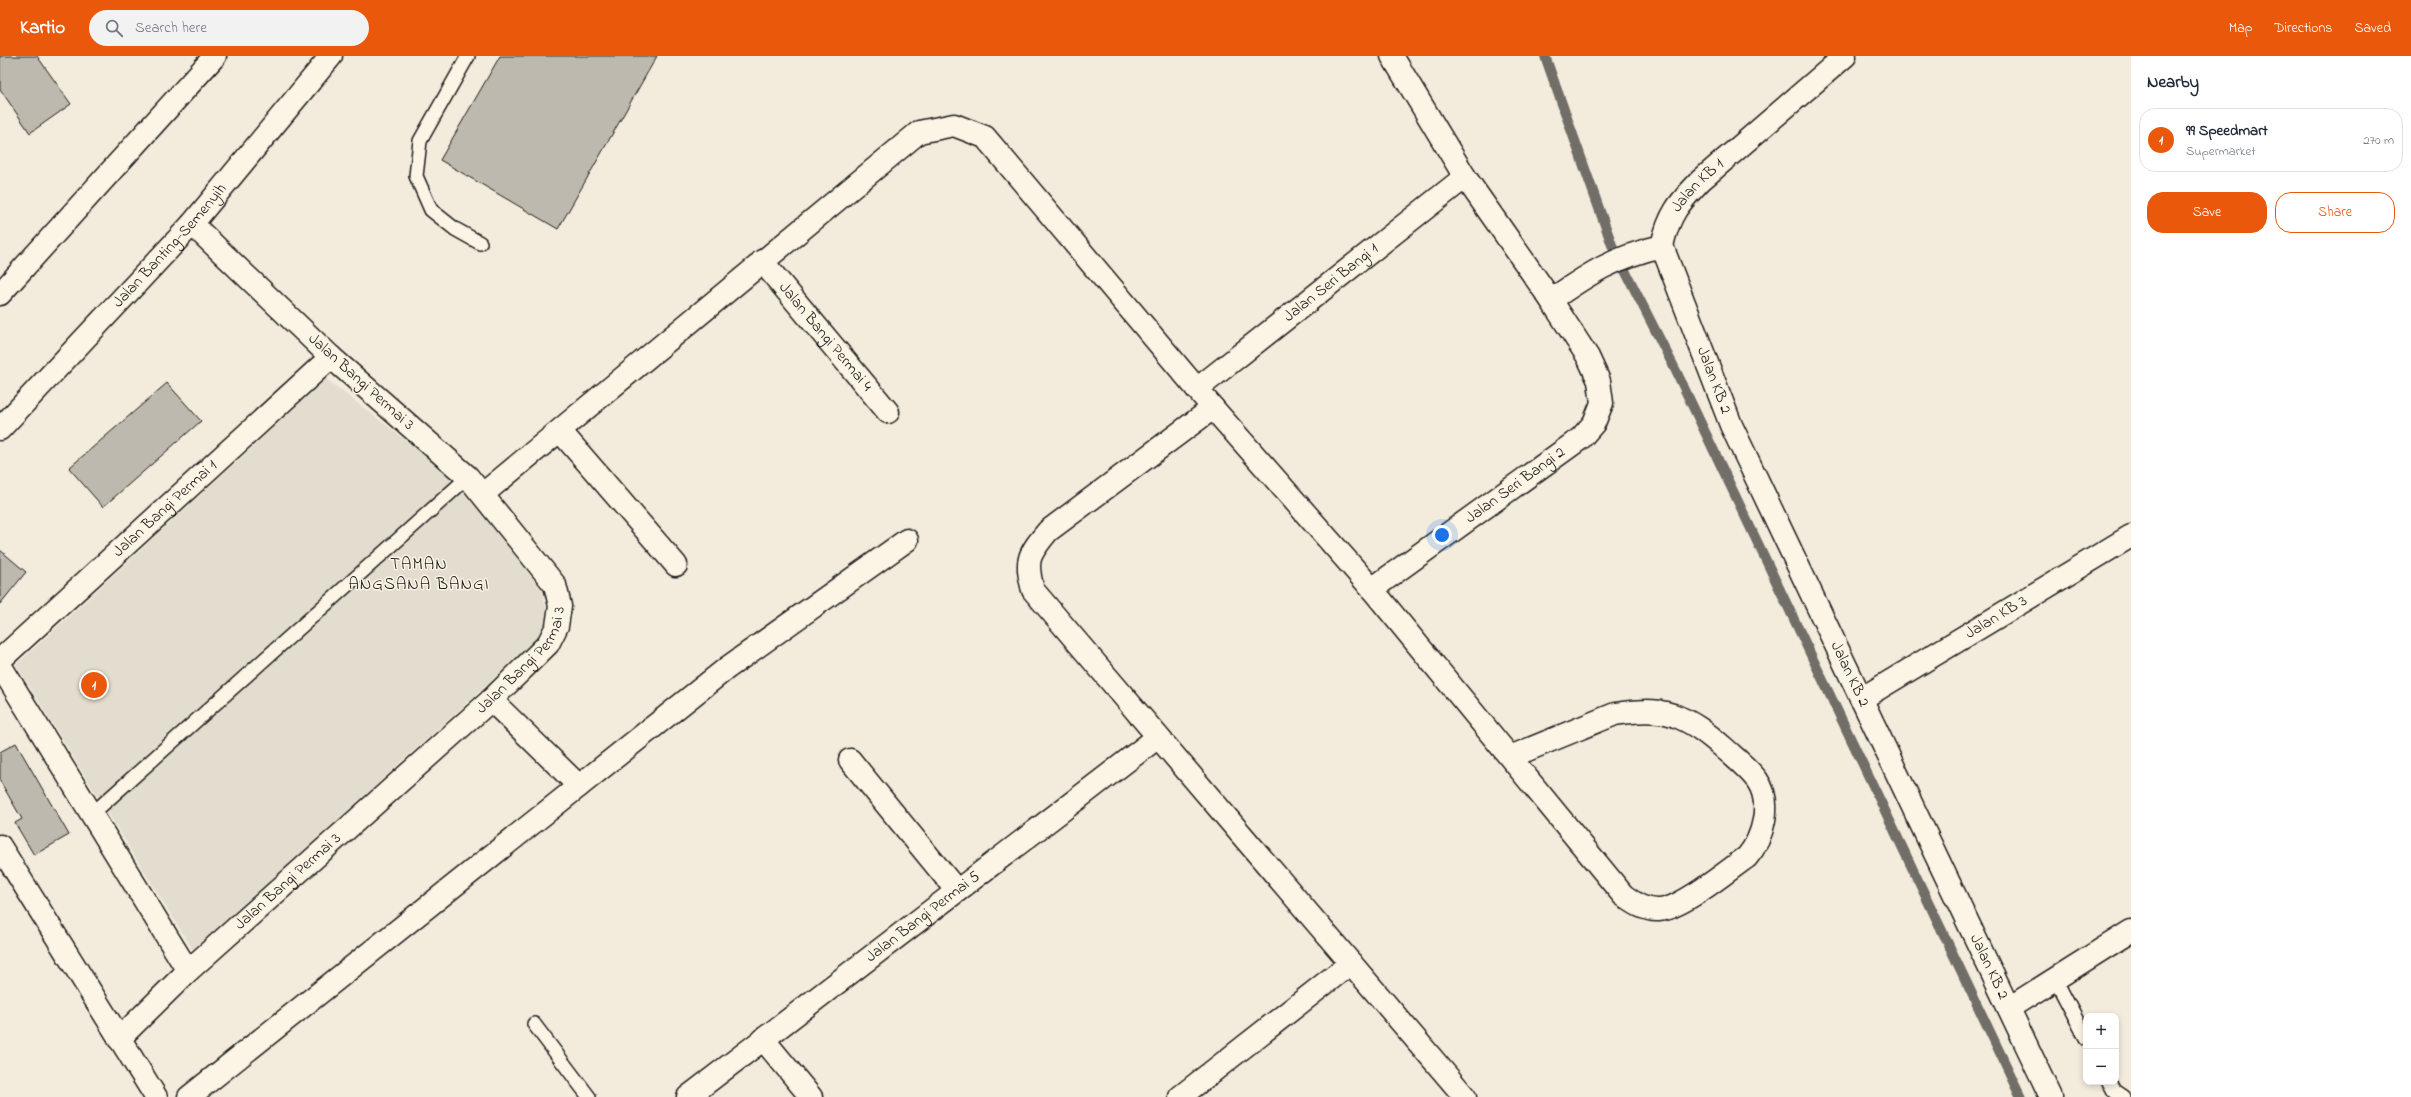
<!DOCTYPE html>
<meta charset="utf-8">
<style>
:root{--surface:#fff;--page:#f2f2f3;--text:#1f2937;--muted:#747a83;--line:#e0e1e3;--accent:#ea580c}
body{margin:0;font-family:"Indie Flower",sans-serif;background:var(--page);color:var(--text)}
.controls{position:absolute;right:12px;bottom:12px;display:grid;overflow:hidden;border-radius:8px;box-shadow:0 2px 6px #0003}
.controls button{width:36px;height:36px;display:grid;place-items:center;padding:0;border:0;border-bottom:1px solid var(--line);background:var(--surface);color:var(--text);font:20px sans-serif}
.you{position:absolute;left:1442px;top:479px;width:14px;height:14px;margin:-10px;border:3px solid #fff;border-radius:50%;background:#1a73e8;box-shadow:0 0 0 6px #1a73e833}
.badge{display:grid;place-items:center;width:26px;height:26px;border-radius:50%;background:var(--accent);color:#fff;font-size:13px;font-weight:700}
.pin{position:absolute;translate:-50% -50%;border:2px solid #fff;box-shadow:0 1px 4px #0006}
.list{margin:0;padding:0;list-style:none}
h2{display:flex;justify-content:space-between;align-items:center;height:52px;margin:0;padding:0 16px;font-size:17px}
h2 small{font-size:13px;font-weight:400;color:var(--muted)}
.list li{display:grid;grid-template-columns:26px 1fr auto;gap:12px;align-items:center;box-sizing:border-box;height:64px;margin:0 8px 8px;padding:0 8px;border:1px solid var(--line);border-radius:16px}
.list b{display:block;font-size:15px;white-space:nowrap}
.list p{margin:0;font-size:13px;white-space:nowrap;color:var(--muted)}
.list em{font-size:13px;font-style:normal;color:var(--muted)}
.actions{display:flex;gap:8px;padding:12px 16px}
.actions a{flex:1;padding:9px 0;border:1px solid var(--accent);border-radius:16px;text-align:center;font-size:14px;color:var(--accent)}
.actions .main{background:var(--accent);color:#fff}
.icon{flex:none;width:22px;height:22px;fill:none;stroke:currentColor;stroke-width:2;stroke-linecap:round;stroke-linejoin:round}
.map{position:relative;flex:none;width:2131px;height:1041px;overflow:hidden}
header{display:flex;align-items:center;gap:24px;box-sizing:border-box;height:56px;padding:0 20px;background:var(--accent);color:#fff}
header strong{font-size:19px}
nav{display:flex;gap:22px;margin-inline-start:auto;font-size:14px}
.search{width:280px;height:36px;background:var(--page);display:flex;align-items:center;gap:10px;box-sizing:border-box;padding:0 14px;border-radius:22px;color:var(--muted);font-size:15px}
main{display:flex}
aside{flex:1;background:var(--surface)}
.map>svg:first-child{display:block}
</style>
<header>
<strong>Kartio</strong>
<div class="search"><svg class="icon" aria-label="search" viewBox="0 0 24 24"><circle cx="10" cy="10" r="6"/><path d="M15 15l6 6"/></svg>Search here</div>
<nav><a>Map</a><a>Directions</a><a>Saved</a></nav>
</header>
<main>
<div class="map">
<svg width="2131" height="1041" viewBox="0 0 2131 1041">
<rect width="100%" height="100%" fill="#f3ecdd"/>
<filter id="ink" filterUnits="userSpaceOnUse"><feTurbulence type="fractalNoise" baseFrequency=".025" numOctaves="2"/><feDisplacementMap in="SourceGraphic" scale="8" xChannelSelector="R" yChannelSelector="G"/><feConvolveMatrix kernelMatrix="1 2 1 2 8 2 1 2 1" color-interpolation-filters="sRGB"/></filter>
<g filter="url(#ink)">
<!-- built -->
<path fill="#e3ddcf" d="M326,323L450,418L542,534L547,557L540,581L193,894L16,609Z"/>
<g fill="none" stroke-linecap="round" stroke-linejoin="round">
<!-- stream -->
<path stroke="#716e68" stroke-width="10" d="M1545,0L1612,189L1676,315L2021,1041"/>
</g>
<!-- building -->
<path fill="#beb9ae" stroke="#1c1c1c" d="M0,0H37L71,48L30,77L0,33Z
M500,0H657L558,173L440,104Z
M167,327L201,365L103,451L69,412Z
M0,494L26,516L0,548Z
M16,687L69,779L34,799L15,767L22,763L0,725V696Z"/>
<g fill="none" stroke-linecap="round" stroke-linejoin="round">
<defs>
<path id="service" d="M468,0L420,85L416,120L431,154L455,173L480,187
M92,758L468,421
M2055,923L2086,982
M534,968L589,1041
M2109,1026L2114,1035L2123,1041"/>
<g id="minor">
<path id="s1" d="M1662,190L1731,369L2051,1041"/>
<path id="s2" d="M762,205L888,356"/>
<path d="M0,238L215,0"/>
<path id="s3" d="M1551,244C1590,217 1615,201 1662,190C1669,158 1679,147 1701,124L1845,0"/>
<path id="s4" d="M1197,333L1465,121"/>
<path d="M1213,352L1048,475C1028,499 1025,504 1033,534L1465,1041"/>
<path d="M561,376L676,509"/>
<path d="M483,438L919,76L954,69L985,81L1213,352L1372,533L1623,839C1634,847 1645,855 1659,854C1681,853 1727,815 1747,801C1763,782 1773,747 1757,724C1748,712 1735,702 1724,692C1708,678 1693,666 1673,659C1654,653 1634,655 1615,658L1510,701"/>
<path id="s5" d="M1372,533L1581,382L1594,367L1602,347L1599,325L1588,301L1551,244L1465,121L1392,0"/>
<path id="s6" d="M0,604L331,301"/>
<path d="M0,609L188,915"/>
<path id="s7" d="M1861,643L2131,480"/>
<path d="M491,644L579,730"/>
<path d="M850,704L957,835"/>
<path d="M2009,952L2131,875"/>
<path id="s8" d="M119,983L188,915L491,644L548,588L557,570L560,550L555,529L468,421L331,301L192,168"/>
<path d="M763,983L811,1041"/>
<path d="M189,1041L727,612L907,484"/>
<path id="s9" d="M688,1041L1158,681"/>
<path d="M1180,1041L1351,907"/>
</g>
<path id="tertiary" d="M0,790L156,1041"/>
<g id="primary">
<path id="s10" d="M0,373L192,168L331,0"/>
</g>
</defs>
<!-- service casing -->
<use href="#service" stroke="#1c1c1c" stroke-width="16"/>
<!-- minor casing -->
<use href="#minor" stroke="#1c1c1c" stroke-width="25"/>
<!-- tertiary casing -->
<use href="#tertiary" stroke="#1c1c1c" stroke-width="25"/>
<!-- primary casing -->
<use href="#primary" stroke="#1c1c1c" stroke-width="25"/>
<!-- service -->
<use href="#service" stroke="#fcf5e5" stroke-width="13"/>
<!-- minor -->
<use href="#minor" stroke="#fcf5e5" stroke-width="22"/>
<!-- tertiary -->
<use href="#tertiary" stroke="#fcf5e5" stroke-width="22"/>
<!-- primary -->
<use href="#primary" stroke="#fcf5e5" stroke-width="22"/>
</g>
</g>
<g text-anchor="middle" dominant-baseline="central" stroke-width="3" stroke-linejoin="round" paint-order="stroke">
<!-- street labels -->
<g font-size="16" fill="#1c1c1c" stroke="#fcf5e5">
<text stroke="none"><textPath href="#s3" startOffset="196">Jalan KB 1</textPath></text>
<text stroke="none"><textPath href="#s10" startOffset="250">Jalan Banting-Semenyih</textPath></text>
<text stroke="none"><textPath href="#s4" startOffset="171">Jalan Seri Bangi 1</textPath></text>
<text stroke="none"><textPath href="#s2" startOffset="99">Jalan Bangi Permai 4</textPath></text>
<text stroke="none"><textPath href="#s1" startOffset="144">Jalan KB 2</textPath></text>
<text transform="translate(361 326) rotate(42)">Jalan Bangi Permai 3</text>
<text stroke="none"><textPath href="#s5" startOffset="177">Jalan Seri Bangi 2</textPath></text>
<text stroke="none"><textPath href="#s6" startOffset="224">Jalan Bangi Permai 1</textPath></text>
<text stroke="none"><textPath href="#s7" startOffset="158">Jalan KB 3</textPath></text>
<text stroke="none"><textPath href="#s8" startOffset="555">Jalan Bangi Permai 3</textPath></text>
<text stroke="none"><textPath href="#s1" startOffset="468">Jalan KB 2</textPath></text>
<text stroke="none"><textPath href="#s8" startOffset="231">Jalan Bangi Permai 3</textPath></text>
<text stroke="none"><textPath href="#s9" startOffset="296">Jalan Bangi Permai 5</textPath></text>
<text stroke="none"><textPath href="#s1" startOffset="792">Jalan KB 2</textPath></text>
</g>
<!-- neighbourhood labels -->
<g font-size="17" letter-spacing="1" fill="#1c1c1c" stroke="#fcf5e5">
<text x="419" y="508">TAMAN<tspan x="419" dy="20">ANGSANA BANGI</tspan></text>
</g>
</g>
</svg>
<div class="controls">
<button>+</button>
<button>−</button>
</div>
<div class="you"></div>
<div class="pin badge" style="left:94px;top:629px">1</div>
</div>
<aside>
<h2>Nearby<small></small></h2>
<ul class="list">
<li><span class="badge">1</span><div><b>99 Speedmart</b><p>Supermarket</p></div><em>270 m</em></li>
</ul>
<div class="actions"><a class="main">Save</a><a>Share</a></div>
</aside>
</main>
